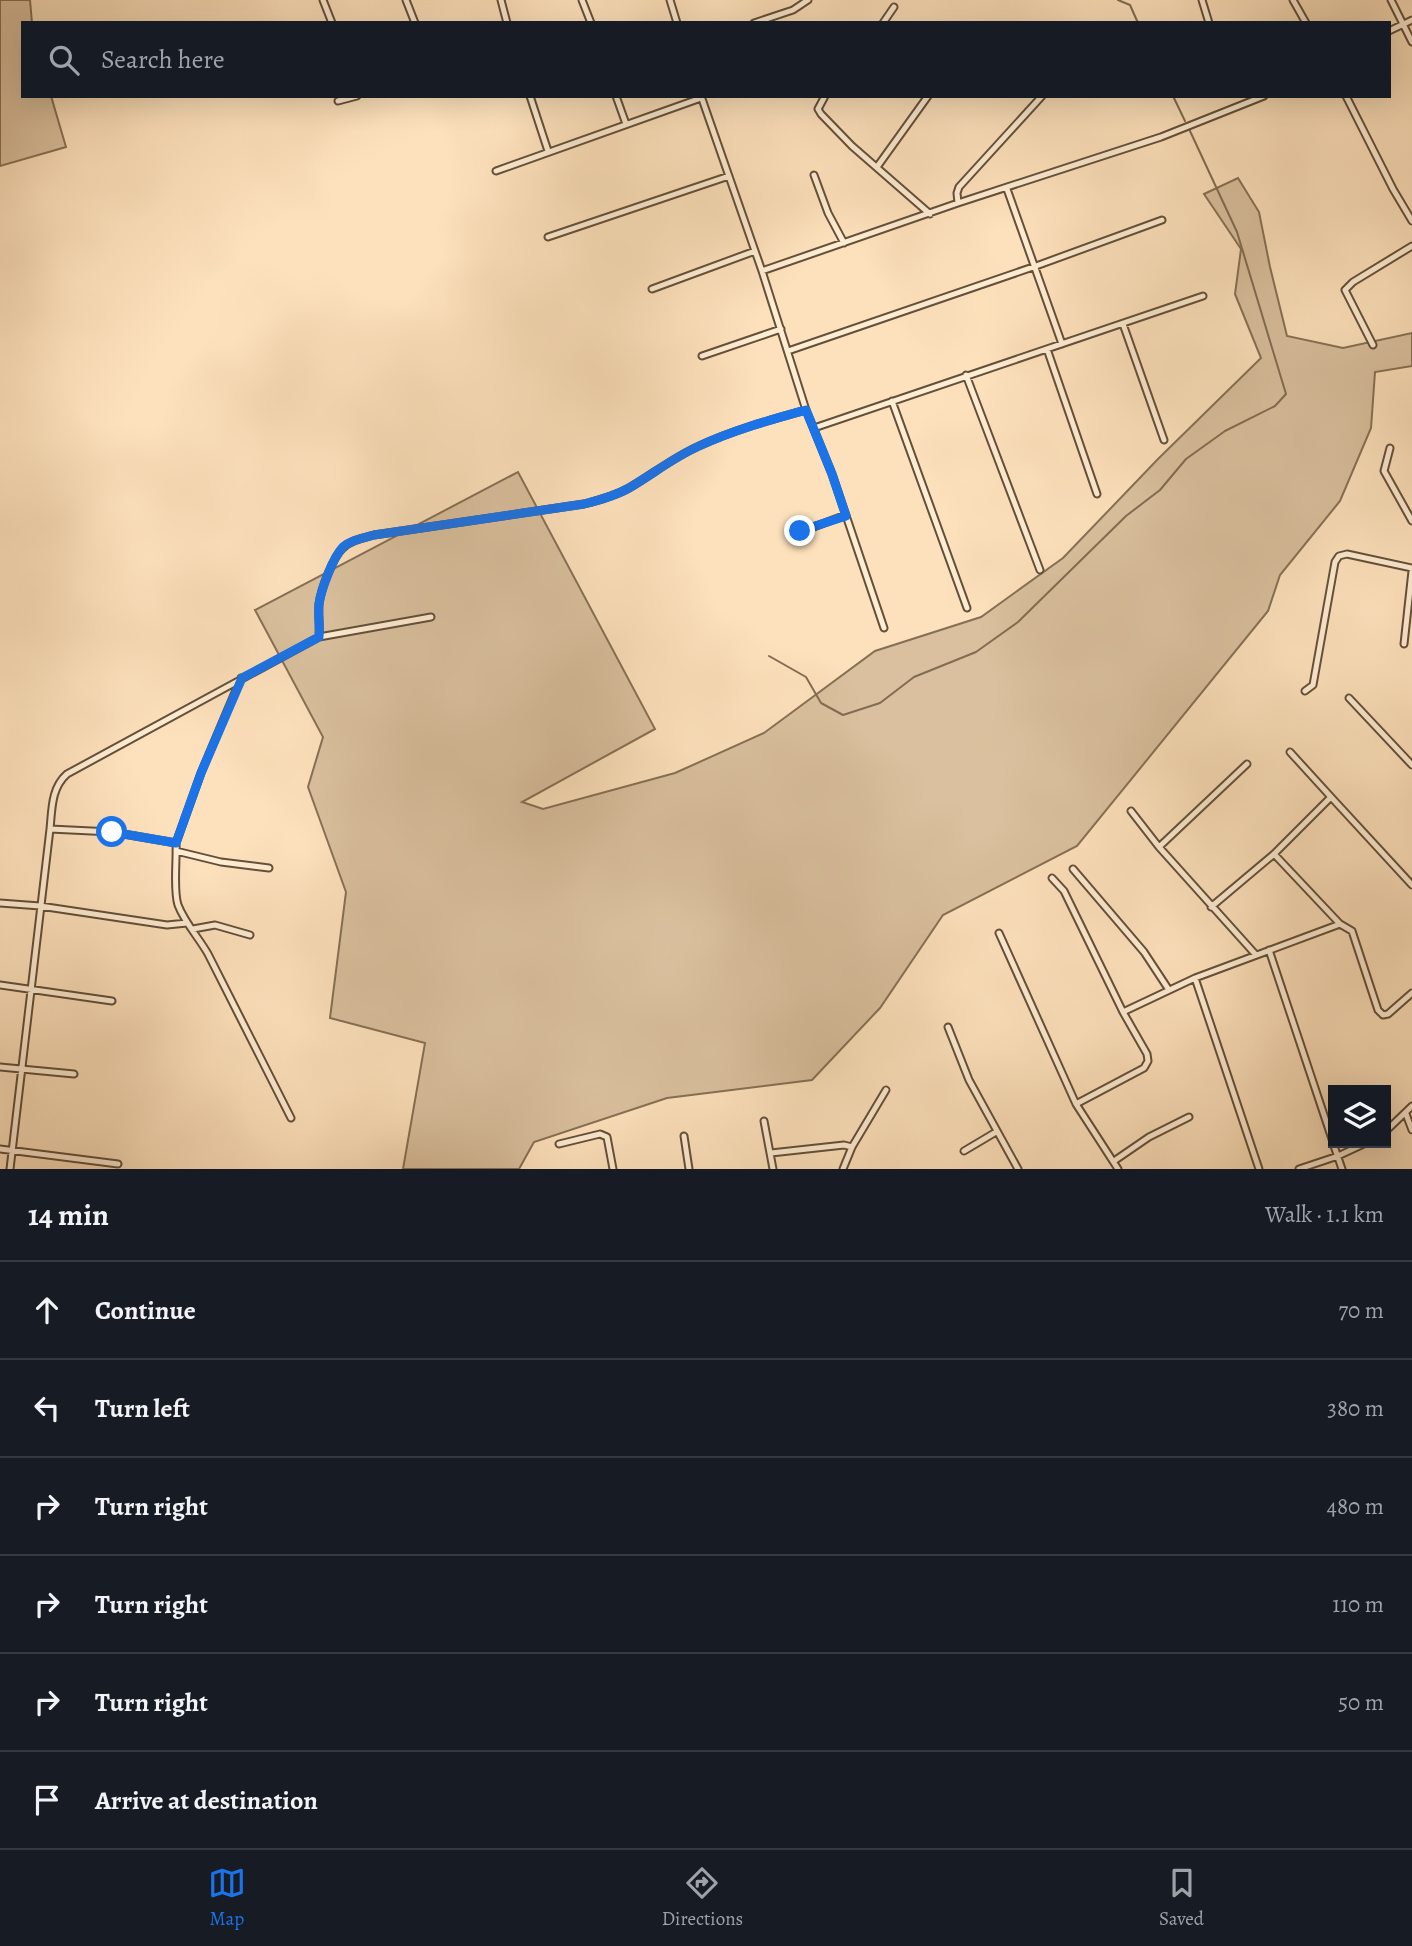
<!DOCTYPE html>
<meta charset="utf-8">
<style>
:root{--surface:#171b24;--page:#20242c;--text:#f1f3f6;--muted:#9ea1a6;--line:#363941;--accent:#1a73e8}
body{margin:0;font-family:Alegreya,serif;background:var(--page);color:var(--text)}
.controls{position:absolute;right:21px;bottom:21px;display:grid;overflow:hidden;border-radius:0px;box-shadow:0 7px 28px #0002}
.controls button{width:63px;height:63px;display:grid;place-items:center;padding:0;border:0;border-bottom:2px solid var(--line);background:var(--surface);color:var(--text);font:35px sans-serif}
.stop{position:absolute;width:21px;height:21px;margin:-16px;border:5px solid #1a73e8;border-radius:50%;background:#fff}
.stop.end{background:#1a73e8;border-color:#fff;box-shadow:0 2px 7px #0008}
.list{margin:0;padding:0;list-style:none}
h2{display:flex;justify-content:space-between;align-items:center;height:91px;margin:0;padding:0 28px;font-size:30px}
h2 small{font-size:23px;font-weight:400;color:var(--muted)}
.list li{display:grid;grid-template-columns:46px 1fr auto;gap:21px;align-items:center;box-sizing:border-box;height:98px;padding:0 28px;border-top:2px solid var(--line)}
.list b{display:block;font-size:26px;white-space:nowrap}
.list em{font-size:23px;font-style:normal;color:var(--muted)}
.icon{flex:none;width:38px;height:38px;fill:none;stroke:currentColor;stroke-width:2;stroke-linecap:round;stroke-linejoin:round}
.map{position:relative;flex:none;width:1412px;height:1169px;overflow:hidden}
.search{position:absolute;background:var(--surface);box-shadow:0 7px 28px #0002;left:21px;right:21px;top:21px;height:77px;display:flex;align-items:center;gap:18px;box-sizing:border-box;padding:0 24px;border-radius:0px;color:var(--muted);font-size:26px}
.sheet{height:679px;background:var(--surface)}
nav{display:flex;justify-content:space-around;align-items:center;box-sizing:border-box;height:98px;border-top:2px solid var(--line);background:var(--surface);font-size:19px;color:var(--muted)}
nav a{display:grid;justify-items:center;gap:4px}
nav .on{color:var(--accent)}
.map>svg:first-child{display:block}
</style>
<div class="map">
<svg width="1412" height="1169" viewBox="0 0 1412 1169">
<rect width="100%" height="100%" fill="#fde1bc"/>
<filter id="stains"><feTurbulence type="fractalNoise" baseFrequency=".00286" numOctaves="4"/><feColorMatrix values="0 0 0 0 .2 0 0 0 0 .09 0 0 0 0 .02 0 0 0 .5 -.17"/></filter>
<radialGradient id="worn" r=".72"><stop offset=".6" stop-color="#630" stop-opacity="0"/><stop offset="1" stop-color="#630" stop-opacity=".3"/></radialGradient>
<!-- green -->
<path fill="#dac09e" stroke="#867055" stroke-width="2" d="M0,0H30L32,23H23V96H51L66,147L0,166Z
M1238,178L1259,212L1270,267L1287,336L1343,348L1412,333V366L1375,372L1371,428L1340,501L1280,575L1268,611L1077,846L943,915L880,1008L812,1080L667,1098L534,1142L519,1169H403L425,1043L330,1018L346,892L308,787L323,737L255,610L518,472L655,729L522,802L543,809L675,773L764,733L875,651L981,617L1063,558L1158,459L1261,358L1235,294L1241,249L1204,194Z"/>
<g fill="none" stroke-linecap="round" stroke-linejoin="round">
<!-- stream -->
<path stroke="#826c52" stroke-width="2" d="M1118,0L1130,5L1138,23
M1173,96L1185,121
M769,656L806,677L821,703L843,715L880,703L914,677L976,652L1018,622L1126,516L1160,490L1186,459L1225,431L1275,406L1286,394L1237,232L1190,131"/>
<defs>
<path id="minor" d="M323,0L332,23
M406,0L415,23
M501,0L507,23
M582,0L591,23
M670,0L677,23
M1202,0L1209,23
M1293,0L1306,23
M1391,0L1412,42
M754,23L793,10L808,0
M883,23L894,7
M1389,31L1412,20
M530,96L548,151
M616,96L626,124
M701,96L762,271L806,410L832,474L884,628
M825,96L818,109L821,114L852,146L930,214
M1346,96L1393,189L1412,221
M338,101L357,96
M877,167L928,96
M496,171L701,98
M814,175L828,213L844,243
M1007,189L1062,344
M958,203L957,193L959,187L1042,96
M548,237L729,176
M762,271L958,203L1161,137L1264,96
M652,289L755,251
M1123,324L1164,440
M1373,345L1345,290L1353,282L1412,246
M1047,349L1097,494
M788,351L1036,266L1162,220
M702,356L781,329
M966,375L1040,570
M892,401L967,608
M814,428L1203,296
M1390,448L1384,471L1412,521
M800,532L846,515
M319,637C320,626 318,614 319,604C321,589 333,557 343,548C351,540 363,538 374,535L584,504C600,500 615,496 629,488C653,474 674,457 699,446C733,430 770,420 806,410
M1404,644L1412,571
M1305,691L1313,685L1335,562L1339,556L1347,554L1412,568
M1349,698L1412,765
M1290,752L1331,797
M1131,811L1159,847L1256,955
M50,829L112,832L176,843C177,860 173,890 178,905C185,923 199,938 208,954L291,1118
M176,843L201,773L241,678
M1159,847L1247,764
M176,851L221,862L269,868
M1274,854L1340,924L1352,931L1378,1010L1383,1015L1388,1014L1412,993
M1073,869L1144,952L1169,990
M1052,878L1064,891L1123,1012L1147,1054L1148,1061L1144,1068L1076,1104
M0,903L40,906L167,925L187,923
M1211,907L1274,854L1331,797L1412,885
M193,929L215,925L250,935
M999,933L1076,1104L1118,1169
M1269,950L1333,1142
M1195,978L1259,1169
M0,985L112,1001
M1123,1012L1195,978L1340,924
M948,1027L969,1080L1018,1169
M0,1067L74,1074
M1406,1114L1412,1130
M764,1121L773,1169
M1386,1131L1412,1106
M684,1136L689,1169
M1333,1143L1342,1169
M559,1144L600,1134L607,1137L613,1169
M0,1149L118,1164
M964,1151L996,1132
M771,1153L844,1145L852,1147
M1114,1161L1149,1137L1189,1117
M10,1169L50,829C52,810 51,788 67,774L319,637L431,617
M843,1169L852,1147L886,1090
M1299,1169L1338,1156L1366,1143"/>
</defs>
<!-- minor casing -->
<use href="#minor" stroke="#645038" stroke-width="9"/>
<!-- minor -->
<use href="#minor" stroke="#feecd3" stroke-width="5"/>
</g>
<g fill="none" stroke-linecap="round" stroke-linejoin="round">
<!-- route -->
<path stroke="#1a73e8" stroke-width="9" d="M112,832L176,843L201,773L242,678L319,637C320,626 318,614 319,604C321,590 333,557 343,547C351,540 363,538 374,535L584,504C600,500 615,496 629,488C653,474 674,457 699,446C733,430 770,420 806,410L832,474L846,516L800,531"/>
</g>
<rect width="100%" height="100%" filter="url(#stains)"/>
<rect width="100%" height="100%" fill="url(#worn)"/>
</svg>
<div class="controls">
<button><svg class="icon" aria-label="layers" viewBox="0 0 24 24"><path d="M12 4l9 5-9 5-9-5zM3 14l9 5 9-5"/></svg></button>
</div>
<div class="stop" style="left:112px;top:832px"></div>
<div class="stop end" style="left:800px;top:531px"></div>
<div class="search"><svg class="icon" aria-label="search" viewBox="0 0 24 24"><circle cx="10" cy="10" r="6"/><path d="M15 15l6 6"/></svg>Search here</div>
</div>
<section class="sheet">
<h2>14 min<small>Walk · 1.1 km</small></h2>
<ul class="list">
<li><svg class="icon" aria-label="ahead" viewBox="0 0 24 24"><path d="M12 20V5M6 11l6-6 6 6"/></svg><div><b>Continue</b></div><em>70 m</em></li>
<li><svg class="icon" aria-label="left" viewBox="0 0 24 24"><path d="M17 20v-9H6M10 6l-5 5 5 5"/></svg><div><b>Turn left</b></div><em>380 m</em></li>
<li><svg class="icon" aria-label="right" viewBox="0 0 24 24"><path d="M7 20v-9h11M14 6l5 5-5 5"/></svg><div><b>Turn right</b></div><em>480 m</em></li>
<li><svg class="icon" aria-label="right" viewBox="0 0 24 24"><path d="M7 20v-9h11M14 6l5 5-5 5"/></svg><div><b>Turn right</b></div><em>110 m</em></li>
<li><svg class="icon" aria-label="right" viewBox="0 0 24 24"><path d="M7 20v-9h11M14 6l5 5-5 5"/></svg><div><b>Turn right</b></div><em>50 m</em></li>
<li><svg class="icon" aria-label="arrive" viewBox="0 0 24 24"><path d="M6 21V4h12l-3 4 3 4H6"/></svg><div><b>Arrive at destination</b></div></li>
</ul>
</section>
<nav>
<a class="on"><svg class="icon" aria-label="map" viewBox="0 0 24 24"><path d="M3 6l6-2 6 2 6-2v14l-6 2-6-2-6 2zM9 4v14M15 6v14"/></svg>Map</a>
<a><svg class="icon" aria-label="directions" viewBox="0 0 24 24"><path d="M12 3l9 9-9 9-9-9zM9 14v-3h6M13 9l2 2-2 2"/></svg>Directions</a>
<a><svg class="icon" aria-label="saved" viewBox="0 0 24 24"><path d="M7 4h10v16l-5-4-5 4z"/></svg>Saved</a>
</nav>
